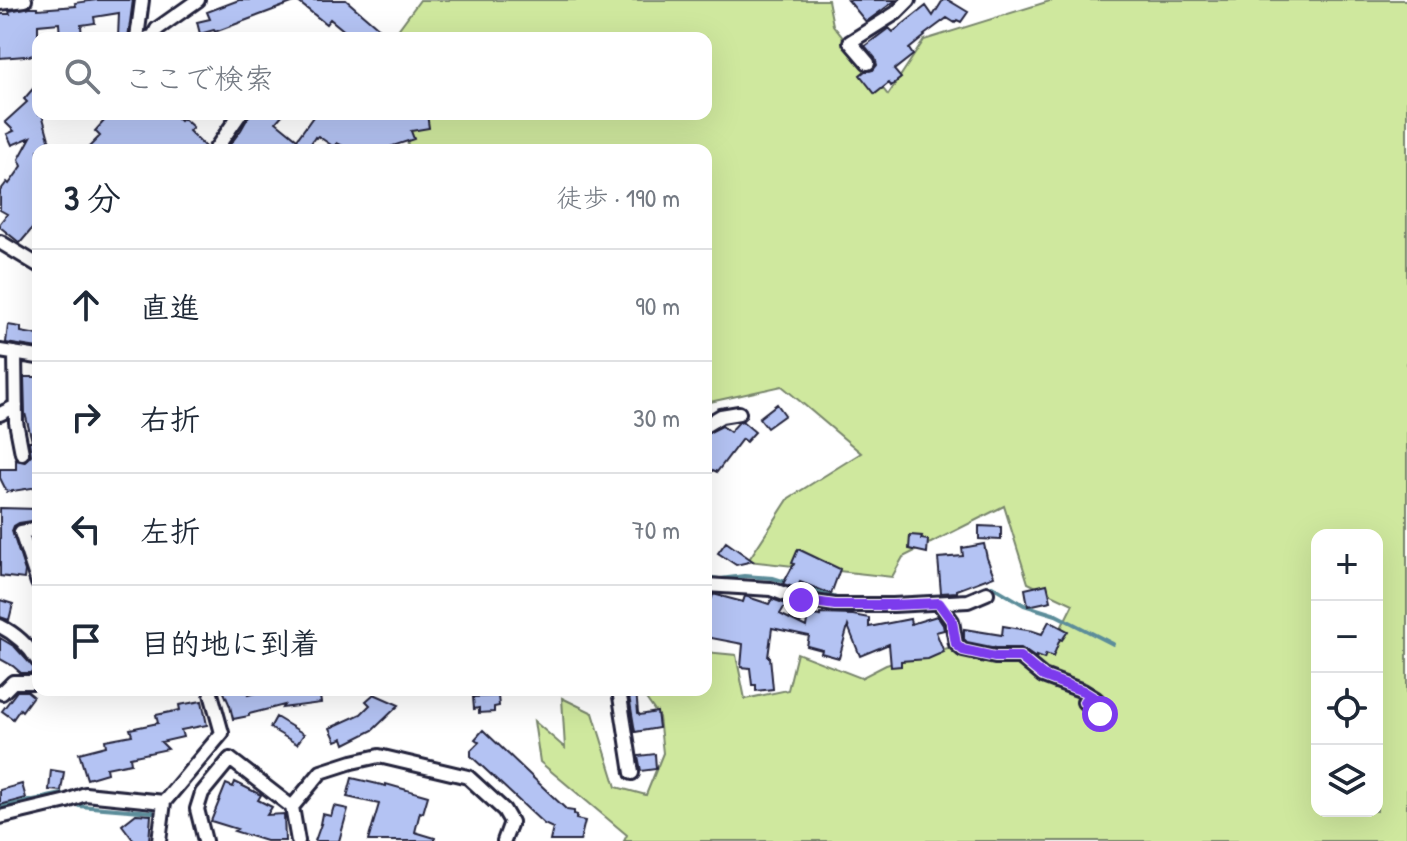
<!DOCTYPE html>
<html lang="ja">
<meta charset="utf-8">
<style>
:root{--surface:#fff;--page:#f6f6f7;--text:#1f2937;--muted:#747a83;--line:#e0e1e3}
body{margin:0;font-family:"Patrick Hand","Klee One",sans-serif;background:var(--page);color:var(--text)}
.controls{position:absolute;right:24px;bottom:24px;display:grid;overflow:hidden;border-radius:16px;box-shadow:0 8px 32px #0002}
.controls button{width:72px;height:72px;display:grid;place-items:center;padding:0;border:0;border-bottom:2px solid var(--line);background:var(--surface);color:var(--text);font:40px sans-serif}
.stop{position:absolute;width:24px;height:24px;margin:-18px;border:6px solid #7c3aed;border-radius:50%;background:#fff}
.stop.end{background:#7c3aed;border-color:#fff;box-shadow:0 2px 8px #0008}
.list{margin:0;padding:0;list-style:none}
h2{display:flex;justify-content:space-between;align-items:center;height:104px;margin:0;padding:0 32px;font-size:34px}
h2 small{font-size:26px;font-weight:400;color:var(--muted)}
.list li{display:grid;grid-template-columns:52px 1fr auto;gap:24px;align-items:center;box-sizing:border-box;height:112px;padding:0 32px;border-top:2px solid var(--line)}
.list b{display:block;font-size:30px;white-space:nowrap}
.list em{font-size:26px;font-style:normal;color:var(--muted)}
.icon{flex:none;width:44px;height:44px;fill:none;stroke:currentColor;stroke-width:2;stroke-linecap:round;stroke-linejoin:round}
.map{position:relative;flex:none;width:1407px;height:841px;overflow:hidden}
.search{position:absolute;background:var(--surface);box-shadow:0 8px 32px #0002;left:32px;top:32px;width:680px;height:88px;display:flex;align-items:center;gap:20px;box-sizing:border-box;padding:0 28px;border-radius:16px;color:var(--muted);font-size:30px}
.panel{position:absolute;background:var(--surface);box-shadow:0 8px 32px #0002;left:32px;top:144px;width:680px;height:552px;border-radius:16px}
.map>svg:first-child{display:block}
</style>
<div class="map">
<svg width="1407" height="841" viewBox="0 0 1407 841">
<rect width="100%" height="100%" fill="#fff"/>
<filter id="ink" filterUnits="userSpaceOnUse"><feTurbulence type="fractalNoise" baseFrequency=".0125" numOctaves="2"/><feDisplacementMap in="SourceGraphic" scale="16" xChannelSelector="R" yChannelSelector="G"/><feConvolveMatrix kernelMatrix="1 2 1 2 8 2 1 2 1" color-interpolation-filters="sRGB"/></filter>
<g filter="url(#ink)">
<!-- green -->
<path fill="#cfe89e" stroke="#78856c" stroke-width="2" fill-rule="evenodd" d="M420,0H828L833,25L888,95L924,40L1053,0H1407V841H624L627,835L540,762L534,721L565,748L562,698L593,713L616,787L646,795L663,753L659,717L640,690L692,695L691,690H706V652L736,655L745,699L788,690L797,653L861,678L886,665L948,648H1051L1073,604L1028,583L1004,506L903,557L892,577L748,561L789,498L861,453L782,386L710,402L706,404V150H408L406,114H706V38H392ZM1317,535H1377V811H1317Z"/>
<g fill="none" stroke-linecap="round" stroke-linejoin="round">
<!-- stream -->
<path stroke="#5c8d9a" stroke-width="4" d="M0,406L5,405
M706,577L720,579L744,576L773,578L836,598H922
M959,597L992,586L1024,605L1056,615L1113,644
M79,806L153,812
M0,807L62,794"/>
</g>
<!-- building -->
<path fill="#b4c3f3" stroke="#22223b" stroke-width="2" d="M96,0H133L128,38H118L119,13L94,17L95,23L81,25L82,38H60L59,23L38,25V55L0,58V14H10L9,11L30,7H38V9L76,6L75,3Z
M239,0H346L390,38H353L330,19L326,24L297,1L215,32L214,30L200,34L197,22L210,19L207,12Z
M848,0H896L866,22Z
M943,0H948L968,12L961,22L957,20L955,23L947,18L924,35L925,36L909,49L913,55L894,70L901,78L891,86L889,83L875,94L860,75L865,71L873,70L877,65L875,58L865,46L889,28L893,32L926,6L933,16Z
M38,83V114H42L52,150H38V222L20,243L0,227V223L7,214L0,210V191L7,182L9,184L22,166L19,159L31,137L12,145L7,134L14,131L5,122L27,102L24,99Z
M104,114H173L180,121L183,118L193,127L189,131L206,148V150H86L100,136L95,131L104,121Z
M250,114H283L276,122L297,139L315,114H427L429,128L411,131L414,139L381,150H351L337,143L334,147L318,136L316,138L315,137L308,148L310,150H226L241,130Z
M8,325L21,327V332L38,335V348L6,343Z
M24,377H38V487L7,492L0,478V469H16V460L24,462L31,455L29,441H32L25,413Z
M777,404L785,415L767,428L759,418Z
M742,421L755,432L746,442L742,439L717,472L713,470L706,479V434L722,426L730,432L739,422Z
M0,508L38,509V520L19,523L14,526L12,531L25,571L24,579L0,576Z
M979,526L1001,527V540L979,539Z
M910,535L922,536L921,539L928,540L927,553L909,549Z
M726,542L753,561L736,565L718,553Z
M984,544L987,558L994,576L957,590V592L941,593L938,558L963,556L962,548Z
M798,549L840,569L831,594L800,582L797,588L783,584L794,564L792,563Z
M1047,584L1051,601L1028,606L1025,589Z
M713,594L743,602L745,596L769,604L772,599L786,604L780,614L806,627L808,614L820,616V614L853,615L869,618V627L910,619L911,624L937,616L943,625L944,630L936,632L944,652L928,659L901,661V666L891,667L889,644L860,656L848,626L839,658L821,653L822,650L807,646L809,636L772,628L768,657H770L773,689L756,691V685H752L750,668L741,667L743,644L706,637V597L712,598Z
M0,600L13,604L9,620L0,617Z
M1049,621L1068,631L1062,640L1060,639L1053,657L1046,654L1044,659L1036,656V658L1021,648H996L967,642L964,639V629L1002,635L1003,626L1033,631L1042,634Z
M0,638L15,647L35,669L30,673H21L13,666L0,659Z
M223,690H247L248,695L267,690H319L321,703L282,708L284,705L249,714V716L233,719L230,706Z
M628,690H636L638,713L640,715L657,712L659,728L635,732Z
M17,691H27L33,696L22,711L20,709L13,719L2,711Z
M374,694L399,705L373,730L345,744L343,738L336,741L330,728L361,714L370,705L366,701Z
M498,696L499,706L494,707V712L479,713V708L474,709L473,697Z
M202,701L207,725L181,730L183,737L161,742L168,749L130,757L131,763L106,768L107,773L87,779L79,753L106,746L105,740L132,735L130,729L158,723L156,715L180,710L179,705Z
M276,717L304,734L297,744L270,728Z
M483,730L567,810L574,811V814L577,815L576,819L585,821L580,841H550L553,828L544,824L471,756V750L479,742L475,739Z
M655,754L656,769L641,771L638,756Z
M51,770L64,772L61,791L49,790Z
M352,778L386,786V784L428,796L423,813L420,812L415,832L435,838V841H368L379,804L347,797Z
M235,782L261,795L258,800L272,807L267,815L284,814L285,841H266L234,831L237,829L211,821L226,784L233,787Z
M22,784L26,798L0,805V790Z
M334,806L348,809L339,841H315L321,824H320L322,814L331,816Z
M136,814L151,815L149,841H134L122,825Z"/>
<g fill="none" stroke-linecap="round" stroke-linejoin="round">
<defs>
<path id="minor" d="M0,3L25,0
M137,38L142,0
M148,38L153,37L157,29L198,0
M868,63L850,42L896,13L909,0
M215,150L240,114
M0,242L38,265
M0,351L38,357
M15,353L16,422L22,453
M0,414L16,406
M706,425L721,416L739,413
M38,529L21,532L38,583
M706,585L771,589L801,600L835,605H893L968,601L987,593
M939,603L952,621L956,644L963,650L995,657H1020L1043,676L1083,691L1096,699L1094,702L1085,700L1084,702L1100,714
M0,626C16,634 28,645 38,661
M619,690L632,773
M0,692L2,693L13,682H33L38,679
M292,807L321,772L352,762L379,756L468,777L504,810L511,822L504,841
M0,817L67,801L85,794L164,802
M159,841L164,802L222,733L210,690
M205,841L197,809L202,793L230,759L292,807L298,841"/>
</defs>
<!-- minor casing -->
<use href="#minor" stroke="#22223b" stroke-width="18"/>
<!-- minor -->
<use href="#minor" stroke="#fff" stroke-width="12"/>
</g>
</g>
<g fill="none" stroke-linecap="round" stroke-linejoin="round" filter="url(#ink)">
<!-- route -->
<path stroke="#7c3aed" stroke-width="10" d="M801,600L835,605H893L939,603L952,621L956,644L963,650L995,657H1020L1043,676L1083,691L1096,699L1094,702L1085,700L1084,702L1100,714"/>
</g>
</svg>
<div class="controls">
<button>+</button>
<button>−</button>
<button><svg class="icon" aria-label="locate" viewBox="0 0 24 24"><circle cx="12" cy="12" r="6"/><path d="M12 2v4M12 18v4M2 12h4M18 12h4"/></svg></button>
<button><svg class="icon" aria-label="layers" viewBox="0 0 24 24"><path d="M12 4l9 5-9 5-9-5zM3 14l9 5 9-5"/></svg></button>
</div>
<div class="stop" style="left:1100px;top:714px"></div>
<div class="stop end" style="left:801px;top:600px"></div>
<div class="search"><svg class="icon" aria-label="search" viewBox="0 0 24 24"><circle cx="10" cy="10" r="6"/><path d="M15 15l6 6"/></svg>ここで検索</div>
<section class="panel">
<h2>3 分<small>徒歩 · 190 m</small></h2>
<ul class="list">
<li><svg class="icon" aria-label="ahead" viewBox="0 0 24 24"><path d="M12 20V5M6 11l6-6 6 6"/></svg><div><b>直進</b></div><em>90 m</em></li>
<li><svg class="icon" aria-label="right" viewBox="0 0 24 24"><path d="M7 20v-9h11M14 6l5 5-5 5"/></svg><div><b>右折</b></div><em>30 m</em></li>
<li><svg class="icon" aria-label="left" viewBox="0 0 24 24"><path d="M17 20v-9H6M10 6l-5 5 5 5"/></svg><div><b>左折</b></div><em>70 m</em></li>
<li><svg class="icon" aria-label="arrive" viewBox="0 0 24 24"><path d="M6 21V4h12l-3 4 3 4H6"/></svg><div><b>目的地に到着</b></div></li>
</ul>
</section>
</div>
